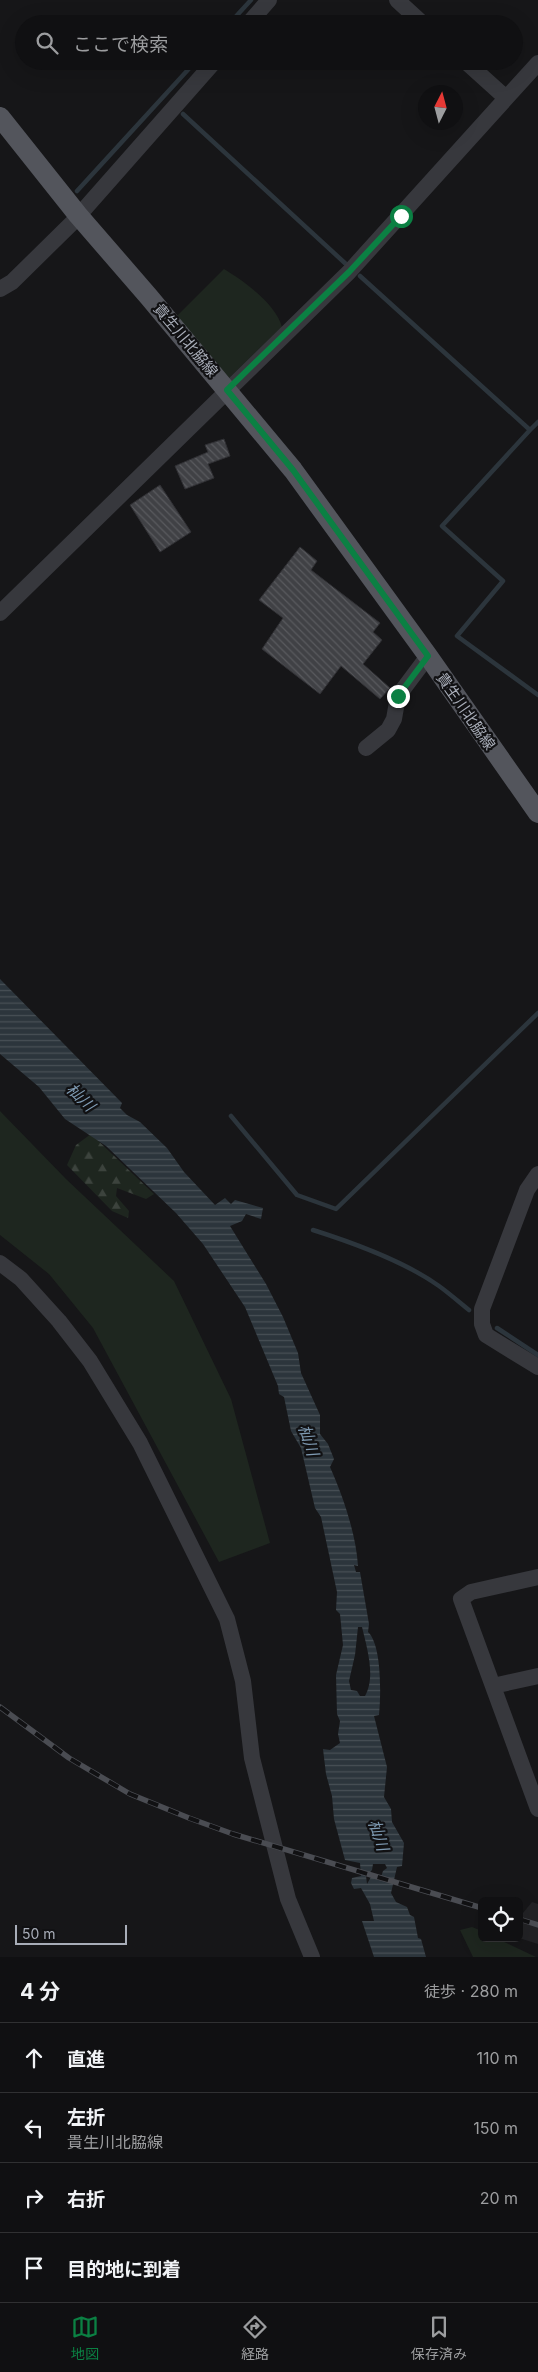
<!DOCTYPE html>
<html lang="ja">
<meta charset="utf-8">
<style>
:root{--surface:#101012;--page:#1e1e20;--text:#f1f3f6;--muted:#9c9d9f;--line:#303032;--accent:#0b8043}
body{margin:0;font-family:Inter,"Noto Sans JP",sans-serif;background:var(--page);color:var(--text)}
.controls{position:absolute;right:15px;bottom:15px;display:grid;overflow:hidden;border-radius:8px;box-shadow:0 5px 20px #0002}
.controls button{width:45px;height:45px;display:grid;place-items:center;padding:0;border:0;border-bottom:1px solid var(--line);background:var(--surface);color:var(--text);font:25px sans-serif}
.compass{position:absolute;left:418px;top:85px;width:45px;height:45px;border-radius:50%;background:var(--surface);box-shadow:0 5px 20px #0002;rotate:6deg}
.scale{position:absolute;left:15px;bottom:12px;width:112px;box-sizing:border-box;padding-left:5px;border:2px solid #a8adb8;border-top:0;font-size:14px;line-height:18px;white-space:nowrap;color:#a8adb8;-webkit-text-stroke:4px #111113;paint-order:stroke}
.stop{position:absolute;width:15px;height:15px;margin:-11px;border:4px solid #0b8043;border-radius:50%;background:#fff}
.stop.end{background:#0b8043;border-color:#fff;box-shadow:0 1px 5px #0008}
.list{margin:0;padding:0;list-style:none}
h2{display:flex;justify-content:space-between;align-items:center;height:65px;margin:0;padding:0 20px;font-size:21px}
h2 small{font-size:16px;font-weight:400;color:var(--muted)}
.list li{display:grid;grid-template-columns:32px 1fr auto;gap:15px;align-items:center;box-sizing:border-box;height:70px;padding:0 20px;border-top:1px solid var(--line)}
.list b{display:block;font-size:19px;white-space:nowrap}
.list p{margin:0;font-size:16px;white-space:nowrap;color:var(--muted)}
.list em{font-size:16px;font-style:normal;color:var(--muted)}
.icon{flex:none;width:28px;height:28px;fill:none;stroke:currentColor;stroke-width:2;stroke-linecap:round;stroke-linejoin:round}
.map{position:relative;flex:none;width:538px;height:1957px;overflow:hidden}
.search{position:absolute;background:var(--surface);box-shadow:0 5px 20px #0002;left:15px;right:15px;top:15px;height:55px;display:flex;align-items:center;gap:12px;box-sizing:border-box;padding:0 18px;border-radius:28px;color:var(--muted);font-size:19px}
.sheet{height:345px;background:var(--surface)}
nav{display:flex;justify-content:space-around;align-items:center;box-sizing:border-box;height:70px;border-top:1px solid var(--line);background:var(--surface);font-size:14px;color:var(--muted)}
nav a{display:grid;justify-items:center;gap:2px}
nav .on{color:var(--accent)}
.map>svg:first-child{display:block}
</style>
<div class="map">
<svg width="538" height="1957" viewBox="0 0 538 1957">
<defs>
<pattern id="forest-firs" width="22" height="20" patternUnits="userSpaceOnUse" patternTransform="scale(1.25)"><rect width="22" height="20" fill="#1e261f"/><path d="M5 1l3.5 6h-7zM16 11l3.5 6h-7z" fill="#3c433d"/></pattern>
<pattern id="water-rules" width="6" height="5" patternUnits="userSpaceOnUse" patternTransform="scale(1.25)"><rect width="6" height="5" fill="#2c353c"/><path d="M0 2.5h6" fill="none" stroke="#485056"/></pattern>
<pattern id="building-back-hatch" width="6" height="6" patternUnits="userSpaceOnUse" patternTransform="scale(1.25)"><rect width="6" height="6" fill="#404145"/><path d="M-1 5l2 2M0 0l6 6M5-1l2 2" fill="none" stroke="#595a5e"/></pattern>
</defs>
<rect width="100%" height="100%" fill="#161618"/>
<!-- built -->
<path fill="#222225" d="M532,1902L538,1904V1944L519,1938L520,1923L523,1913Z"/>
<!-- green -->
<path fill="#1e261f" d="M224,269C244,281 276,304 282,327L226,381L175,318Z
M0,1111L66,1179L174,1281L231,1399L270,1543L219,1562L93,1328L49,1274L0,1235Z
M472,1927L482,1931V1938H496L536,1957H473L460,1930Z"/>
<!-- forest -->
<path fill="url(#forest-firs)" d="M91,1134L154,1194L146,1199L117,1188L116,1196L129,1211L128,1218L112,1211L67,1165L76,1145Z"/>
<!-- water -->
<path fill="url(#water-rules)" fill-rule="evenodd" d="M0,979L122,1103L120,1108L127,1115L140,1122L167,1148L184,1172L215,1205L225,1198L231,1204L235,1200L263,1208L261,1219L246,1214L242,1221L230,1226L266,1284L283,1317L298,1353L301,1373L320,1415V1434L328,1444L334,1459L330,1467C343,1496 356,1534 358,1566L354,1565L356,1572H360L369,1624L368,1632C382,1645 381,1695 379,1715L374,1716L387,1767L384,1797L391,1809L392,1822L404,1843L402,1866L397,1867L391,1893L396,1902L407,1907L410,1915L414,1917L418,1938L421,1939L426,1957H374L362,1921H374L370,1904L361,1888L354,1889L351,1883L352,1878L361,1876L360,1863L345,1860L334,1819L332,1796L326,1774L323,1749L330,1750L340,1743L338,1734L340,1721L337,1714L336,1675L343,1645L340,1614L336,1610L337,1592L321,1517L315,1508L301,1448L291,1431L284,1397L279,1394L278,1386L245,1307L203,1244L176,1213L106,1146L65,1119L39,1087L0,1054ZM358,1627H362C367,1648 376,1677 365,1696H360L357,1691L351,1690L349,1681L355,1655ZM373,1864H385L387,1868L383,1871L380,1880L371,1877L367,1884L366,1876L372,1870Z"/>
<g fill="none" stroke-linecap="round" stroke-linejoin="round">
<!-- stream -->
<path stroke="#2c353c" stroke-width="4.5" d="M229,24L251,0
M183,114L347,265
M77,191L196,61
M360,276L530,430L538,422
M530,430L442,526L503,581L457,636L538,695
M231,1116L297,1195L336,1209L538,1013
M313,1230C354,1243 404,1261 439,1286C450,1294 459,1302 469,1310
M497,1328L538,1355"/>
</g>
<!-- building -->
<path fill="url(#building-back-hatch)" stroke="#303034" d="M224,439L230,456L208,464L214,478L185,489L175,466L208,452L205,445Z
M160,485L191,532L160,552L130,505Z
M300,547L317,561L311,570L380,623L373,632L382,640L363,664L390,688L380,699L341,666L320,694L262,649L283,618L259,600Z"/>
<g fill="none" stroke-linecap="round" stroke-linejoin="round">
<!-- minor -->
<path stroke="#37383d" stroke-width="16" d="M397,0L423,24
M248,24L269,0
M465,61L506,98
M0,289L12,282L73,222L215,61
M0,613L349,272L538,63
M366,748L388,730L394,719L398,696L428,656
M538,1174L527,1190L482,1309V1324L486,1335L538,1367
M0,1263L21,1279L59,1321L90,1361L140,1443L227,1619L243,1681L252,1758L288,1899L312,1957
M538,1577L471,1592L461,1599L538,1809
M493,1686L538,1676"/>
<!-- major -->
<path stroke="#53555c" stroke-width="20" d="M0,117L78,215L149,297L293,470L428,656L538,813"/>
<defs>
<path id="rail" d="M0,1707L69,1758L130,1794L189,1818L233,1834L482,1908
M519,1919L538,1925"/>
</defs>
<!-- rail casing -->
<use href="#rail" stroke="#4a4c52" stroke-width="5.5"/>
<!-- rail -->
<use href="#rail" stroke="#111113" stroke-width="4" stroke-dasharray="11" stroke-linecap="butt"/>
</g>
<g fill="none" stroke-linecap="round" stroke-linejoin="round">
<!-- route -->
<path stroke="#0b8043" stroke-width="6" d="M398,696L428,656L293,470L227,390L349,272L401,216"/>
</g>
<g text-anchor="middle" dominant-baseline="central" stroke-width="4.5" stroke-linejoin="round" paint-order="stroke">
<!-- street labels -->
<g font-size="15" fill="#a8adb8" stroke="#111113">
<text transform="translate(186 340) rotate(50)">貴生川北脇線</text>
<text transform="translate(466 711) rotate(55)">貴生川北脇線</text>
</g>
<!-- water labels -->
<g font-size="16" font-style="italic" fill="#7f9bb3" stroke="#111113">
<text transform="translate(81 1097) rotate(44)">杣川</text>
<text transform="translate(309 1440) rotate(72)">杣川</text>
<text transform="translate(379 1835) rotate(72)">杣川</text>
</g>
</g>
</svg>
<div class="controls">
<button><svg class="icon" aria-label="locate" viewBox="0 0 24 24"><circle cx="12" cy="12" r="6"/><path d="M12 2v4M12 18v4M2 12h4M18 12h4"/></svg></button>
</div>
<svg class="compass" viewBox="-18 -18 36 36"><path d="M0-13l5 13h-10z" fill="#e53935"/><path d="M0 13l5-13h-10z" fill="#9c9d9f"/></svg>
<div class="scale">50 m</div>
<div class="stop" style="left:401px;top:216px"></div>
<div class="stop end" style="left:398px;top:696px"></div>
<div class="search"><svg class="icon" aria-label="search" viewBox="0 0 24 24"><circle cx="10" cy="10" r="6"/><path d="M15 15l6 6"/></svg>ここで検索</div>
</div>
<section class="sheet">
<h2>4 分<small>徒歩 · 280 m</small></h2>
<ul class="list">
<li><svg class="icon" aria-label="ahead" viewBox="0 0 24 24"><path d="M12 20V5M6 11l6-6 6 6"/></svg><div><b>直進</b></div><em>110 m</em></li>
<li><svg class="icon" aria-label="left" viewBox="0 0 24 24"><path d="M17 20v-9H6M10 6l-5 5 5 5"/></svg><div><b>左折</b><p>貴生川北脇線</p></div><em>150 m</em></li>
<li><svg class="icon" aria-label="right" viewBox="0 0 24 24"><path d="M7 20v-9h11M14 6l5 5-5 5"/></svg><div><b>右折</b></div><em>20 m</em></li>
<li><svg class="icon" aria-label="arrive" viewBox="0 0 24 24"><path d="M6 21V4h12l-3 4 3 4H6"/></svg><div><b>目的地に到着</b></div></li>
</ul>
</section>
<nav>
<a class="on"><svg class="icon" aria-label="map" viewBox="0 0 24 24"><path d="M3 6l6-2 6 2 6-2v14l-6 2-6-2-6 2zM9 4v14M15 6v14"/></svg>地図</a>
<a><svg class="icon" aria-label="directions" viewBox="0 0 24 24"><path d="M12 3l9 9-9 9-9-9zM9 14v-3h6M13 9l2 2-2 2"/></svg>経路</a>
<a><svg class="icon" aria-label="saved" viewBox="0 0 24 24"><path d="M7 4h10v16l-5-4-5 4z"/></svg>保存済み</a>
</nav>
